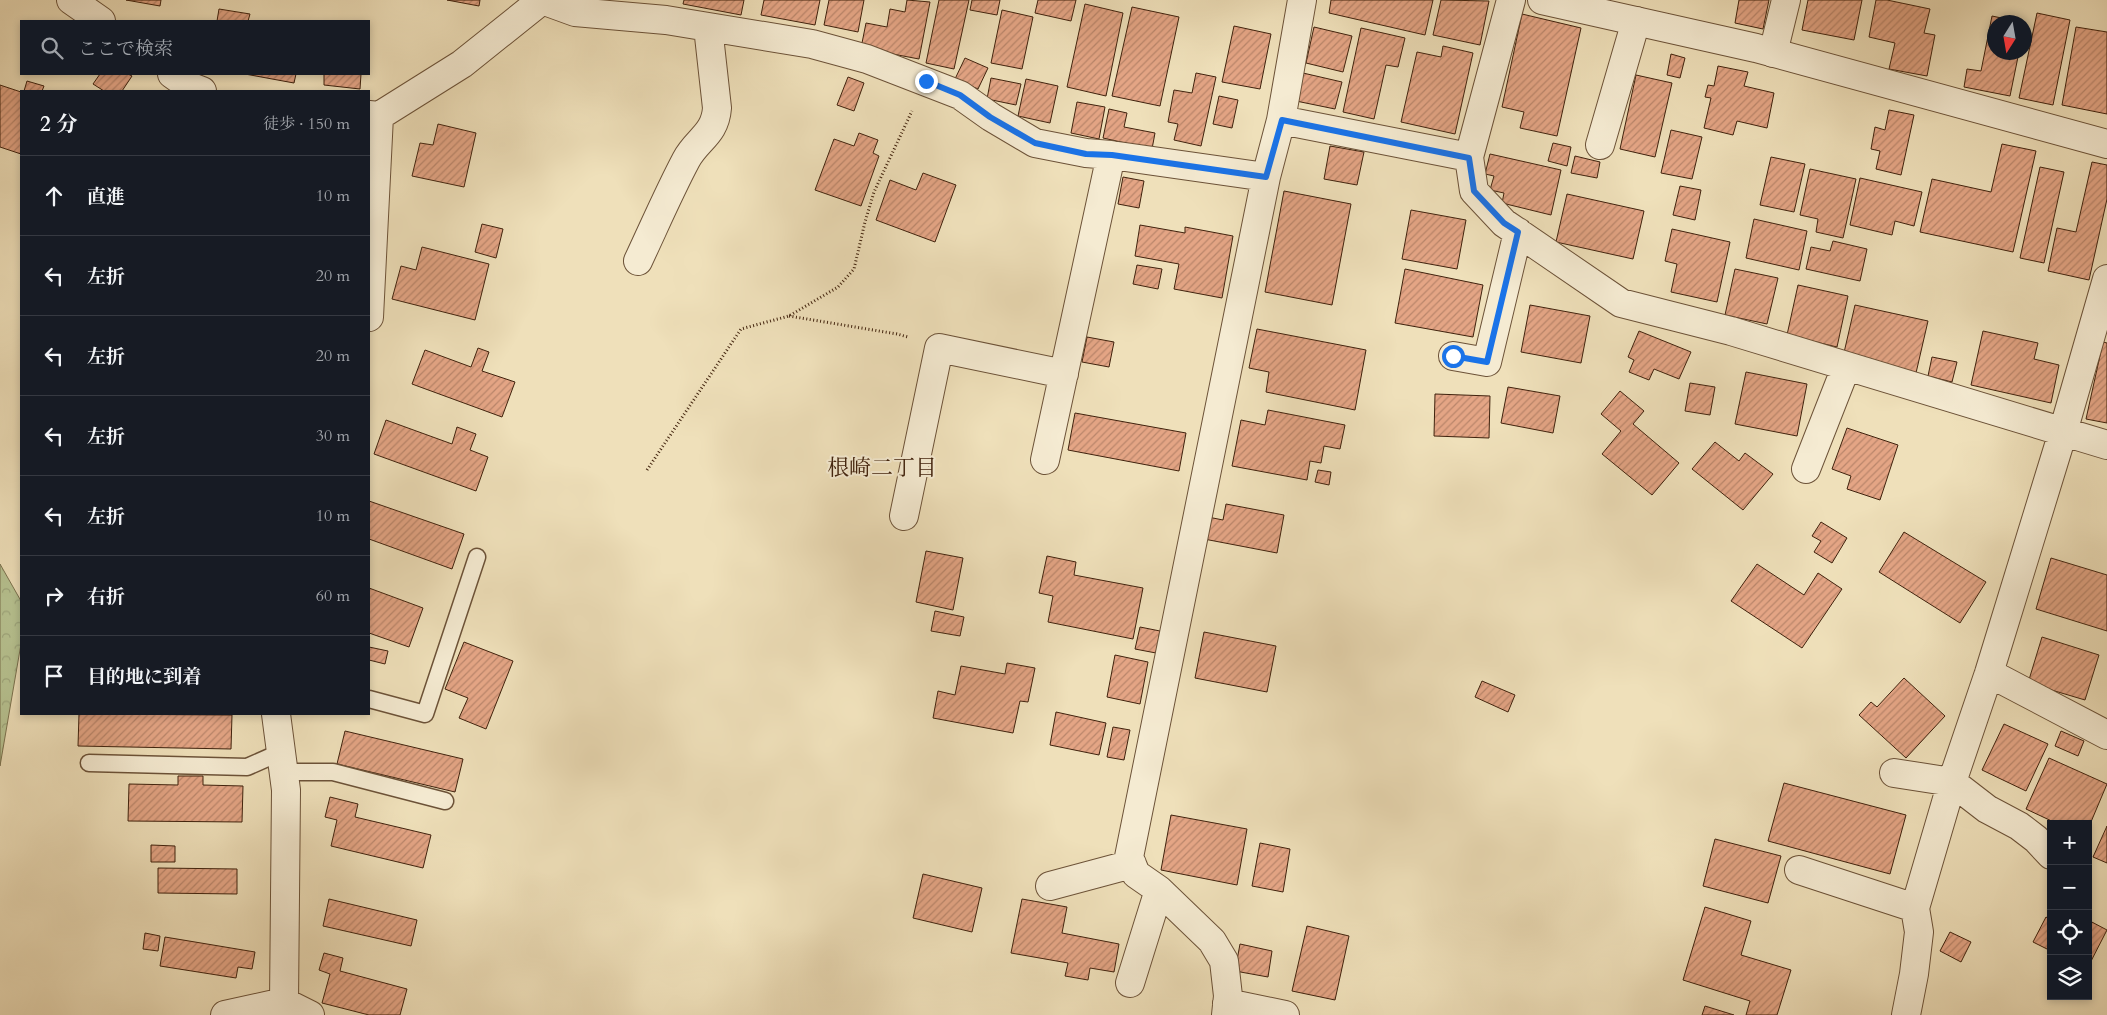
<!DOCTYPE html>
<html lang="ja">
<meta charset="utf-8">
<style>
:root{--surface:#171b24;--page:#242831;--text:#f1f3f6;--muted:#9ea1a6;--line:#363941}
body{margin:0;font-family:Cardo,"Noto Serif JP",serif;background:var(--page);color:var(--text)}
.controls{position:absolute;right:15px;bottom:15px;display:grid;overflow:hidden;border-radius:0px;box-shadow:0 2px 8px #0003}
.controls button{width:45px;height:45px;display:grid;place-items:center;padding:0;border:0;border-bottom:1px solid var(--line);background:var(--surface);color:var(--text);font:25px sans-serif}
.compass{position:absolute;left:1987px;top:15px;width:45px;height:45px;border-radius:50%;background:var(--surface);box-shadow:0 2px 8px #0003;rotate:191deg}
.stop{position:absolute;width:15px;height:15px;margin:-11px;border:4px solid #1a73e8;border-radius:50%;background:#fff}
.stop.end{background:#1a73e8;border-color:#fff;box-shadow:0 1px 5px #0008}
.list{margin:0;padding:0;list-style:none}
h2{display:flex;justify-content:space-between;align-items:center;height:65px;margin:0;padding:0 20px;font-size:21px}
h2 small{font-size:16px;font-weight:400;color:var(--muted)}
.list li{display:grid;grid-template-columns:32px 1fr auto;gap:15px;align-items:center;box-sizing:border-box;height:80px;padding:0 20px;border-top:1px solid var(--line)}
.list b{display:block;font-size:19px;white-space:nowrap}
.list em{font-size:16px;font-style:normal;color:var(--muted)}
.icon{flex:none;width:28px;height:28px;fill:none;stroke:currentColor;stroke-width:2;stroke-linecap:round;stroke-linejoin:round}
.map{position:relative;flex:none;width:2107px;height:1015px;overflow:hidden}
.search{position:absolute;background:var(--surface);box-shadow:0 2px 8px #0003;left:20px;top:20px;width:350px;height:55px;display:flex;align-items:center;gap:12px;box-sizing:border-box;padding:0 18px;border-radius:0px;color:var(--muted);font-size:19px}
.panel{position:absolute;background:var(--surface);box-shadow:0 2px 8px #0003;left:20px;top:90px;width:350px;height:625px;border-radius:0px}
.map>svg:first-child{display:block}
</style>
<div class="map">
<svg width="2107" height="1015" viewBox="0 0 2107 1015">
<defs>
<pattern id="forest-crowns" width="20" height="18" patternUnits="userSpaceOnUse" patternTransform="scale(1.25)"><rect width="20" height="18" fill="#b7c291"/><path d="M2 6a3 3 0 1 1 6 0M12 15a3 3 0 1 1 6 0" fill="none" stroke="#9ea67c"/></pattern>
<pattern id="building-hatch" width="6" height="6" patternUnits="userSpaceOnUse" patternTransform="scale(1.25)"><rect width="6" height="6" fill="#e4a585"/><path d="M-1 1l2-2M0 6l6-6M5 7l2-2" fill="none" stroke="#ba866b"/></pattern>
</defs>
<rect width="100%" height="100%" fill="#efe0ba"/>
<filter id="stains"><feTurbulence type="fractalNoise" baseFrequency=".004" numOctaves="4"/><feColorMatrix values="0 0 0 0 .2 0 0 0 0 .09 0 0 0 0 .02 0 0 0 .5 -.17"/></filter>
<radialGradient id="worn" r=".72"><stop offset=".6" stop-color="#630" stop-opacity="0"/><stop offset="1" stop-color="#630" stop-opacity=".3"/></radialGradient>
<!-- forest -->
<path fill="url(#forest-crowns)" stroke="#7c724f" d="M0,564L21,601V644L0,766Z"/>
<!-- building -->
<path fill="url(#building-hatch)" stroke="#40220d" d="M126,0H161L160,6Z
M447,0H480L479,6Z
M684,0H744L741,15L683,4Z
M764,0H820L815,25L761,15Z
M829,0H864L858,32L824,25Z
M907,0L930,2L919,59L861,48L866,23L887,27L890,9L905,12Z
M939,0H969L954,69L926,63Z
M972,0H1000L997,15L970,10Z
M1038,0H1076L1071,21L1035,13Z
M1331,0H1433L1425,35L1329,13Z
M1441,0L1489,1L1480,45L1433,35Z
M1739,0H1769L1763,29L1735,23Z
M1808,0H1862L1854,40L1802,30Z
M1876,0H1887L1930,9L1924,33L1935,35L1927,76L1889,69L1895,43L1869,37Z
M1085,4L1123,13L1106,96L1067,87Z
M1132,7L1179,17L1160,106L1112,96Z
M219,9L250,14L248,21H217Z
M1002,10L1033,17L1022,69L991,63Z
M2037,13L2070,20L2053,105L2019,98Z
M1522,14L1581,28L1557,136L1520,128L1524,112L1502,107Z
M1992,16L2020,22H1994V52H2019L2010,96L1964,87L1967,69L1981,71Z
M1234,26L1271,34L1260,89L1222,82Z
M1314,27L1352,36L1343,72L1306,63Z
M2076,27L2107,32V114L2062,105Z
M1361,28L1405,38L1398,67L1386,65L1374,119L1343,112Z
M1443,46L1473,53L1455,134L1401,122L1417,52L1441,57Z
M1671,54L1685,58L1680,78L1667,75Z
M965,58L988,68L978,89L955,79Z
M1718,66L1748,72L1744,86L1774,93L1767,128L1737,121L1733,135L1704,128L1711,98L1705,97L1708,85L1714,86Z
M1196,73L1216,77L1201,146L1174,140L1178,124L1168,122L1174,90L1192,93Z
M1303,73L1342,82L1335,109L1296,101Z
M100,74H128L132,76L122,91H104L93,84Z
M245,74H296L294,83Z
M324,74H361L360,89L324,85Z
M1636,75L1672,83L1655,157L1620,149Z
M848,77L864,83L854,111L837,105Z
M991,78L1021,84L1016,105L987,99Z
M1026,79L1058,86L1050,123L1018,116Z
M27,81L44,86L42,91H24Z
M0,85L21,92V154L0,147Z
M1219,96L1238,100L1232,128L1213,124Z
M1077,102L1105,107L1099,139L1071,133Z
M1109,109L1127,113L1124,127L1155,133L1152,149L1103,138Z
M1889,110L1914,115L1901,175L1876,169L1880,151L1871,149L1875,127L1885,130Z
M438,124L476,133L464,187L412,176L420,143L433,145Z
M1671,130L1702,137L1692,179L1661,173Z
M859,133L878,140L873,153L879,156L861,206L815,190L834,139L854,146Z
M1553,143L1571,147L1567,166L1548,161Z
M2002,144L2036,151L2013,252L1920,232L1932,179L1991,192Z
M1330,146L1364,152L1357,185L1324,179Z
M1490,154L1561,170L1551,215L1502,203L1504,193L1490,190L1494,176L1485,174Z
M1575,156L1600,162L1597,178L1571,173Z
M1771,157L1805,164L1794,212L1760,205Z
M2092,162L2107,165V199L2089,280L2048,271L2057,228L2076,232Z
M2040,167L2064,172L2044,263L2020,258Z
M1810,169L1856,179L1843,238L1816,232L1818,219L1800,215Z
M923,173L956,185L935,242L876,220L890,180L916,190Z
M1123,177L1144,181L1139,208L1118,204Z
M1860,178L1922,192L1914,226L1895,221L1892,235L1850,225Z
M1680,186L1701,190L1695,220L1673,215Z
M1284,191L1351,204L1332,305L1265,292Z
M1567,194L1644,211L1633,259L1556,242Z
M1411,210L1466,220L1457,269L1402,259Z
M1754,219L1807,231L1799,270L1746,258Z
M482,224L503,229L496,258L475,252Z
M1140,225L1185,233V227L1233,236L1222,298L1174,289L1179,264L1135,256Z
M1672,229L1730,242L1717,302L1671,292L1677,264L1665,261Z
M1833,241L1867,249L1860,281L1806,269L1811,247L1830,251Z
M422,247L489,264L475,320L392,299L401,266L416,270Z
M1137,265L1162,269L1158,289L1133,284Z
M1405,269L1483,285L1473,337L1395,323Z
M1735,269L1778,278L1767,324L1725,315Z
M1798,285L1848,296L1837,347L1787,335Z
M1530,305L1590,316L1581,363L1521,352Z
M1855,305L1928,321L1916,373L1843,357Z
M1257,329L1366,350L1355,410L1266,392L1269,372L1249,368Z
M1639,331L1691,352L1679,379L1654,369L1649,380L1629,372L1634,360L1628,357Z
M1983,331L2038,343L2034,359L2059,365L2051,403L1971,385Z
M1087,337L1114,342L1109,367L1082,362Z
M2103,342L2107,343V423L2086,419Z
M478,348L489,352L482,371L515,382L502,417L412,384L425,350L471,367Z
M1932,357L1957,362L1952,382L1928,376Z
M1746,372L1807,384L1797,436L1735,424Z
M1690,383L1715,387L1710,415L1685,411Z
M1508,387L1560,396L1553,433L1501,423Z
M1620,391L1644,411L1633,424L1679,463L1652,495L1602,454L1621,431L1601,414Z
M1435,394L1490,396L1489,438L1434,436Z
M1268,410L1345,425L1340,449L1324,446L1321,463L1310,461L1307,480L1232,466L1241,420L1265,425Z
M1075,413L1186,433L1179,471L1068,450Z
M386,420L452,444L457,427L476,434L470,450L488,457L476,491L374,454Z
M1847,428L1898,445L1880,500L1847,489L1851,476L1832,469Z
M1715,442L1739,461L1745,453L1773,474L1743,510L1692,469Z
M1318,470L1331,472L1329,485L1315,482Z
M369,501L464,534L452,569L369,539Z
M1226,504L1284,515L1277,553L1204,539L1208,517L1223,520Z
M1821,522L1847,538L1832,563L1814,552L1821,541L1812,536Z
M1904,532L1986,582L1960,623L1879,572Z
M926,551L963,558L953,610L916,602Z
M1047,556L1076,562L1074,575L1143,588L1133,639L1048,622L1053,596L1039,593Z
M2051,558L2107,575V631L2036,609Z
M1757,564L1804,595L1818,573L1842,589L1802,648L1731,601Z
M369,588L423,608L409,647L369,633Z
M935,611L964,617L960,636L931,631Z
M1140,627L1160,631L1156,653L1135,649Z
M1204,632L1276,646L1267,692L1195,678Z
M2042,637L2099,655L2085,700L2028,683Z
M464,642L513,661L486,729L459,718L468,698L445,689Z
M369,647L388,651L385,664L369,660Z
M1115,655L1148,662L1140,704L1107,697Z
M1007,663L1035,668L1028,702L1020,701L1013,733L933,718L938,691L955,695L961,666L1005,674Z
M1904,678L1945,716L1906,758L1859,715L1871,702L1877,707Z
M1482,681L1515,695L1508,712L1475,697Z
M1056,712L1106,723L1099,755L1050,745Z
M79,714L232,715L231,749L78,746Z
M2004,724L2048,744L2026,791L1982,770Z
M1113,727L1130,730L1124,760L1107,757Z
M345,731L463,759L455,792L337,764Z
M2061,731L2084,741L2078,756L2055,746Z
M2049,758L2107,784L2088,829V824H2058L2026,809Z
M178,776H203V785L243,786L242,822L128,821L129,784L178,785Z
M1784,783L1906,815L1890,874L1768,841Z
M330,797L358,804L355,817L431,835L423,868L331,846L337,820L325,817Z
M1171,815L1247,829L1237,885L1161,870Z
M2107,826V863L2093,857Z
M1715,839L1781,856L1768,903L1703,886Z
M1260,843L1290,849L1283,892L1252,886Z
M151,845L175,846V862H151Z
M158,868L237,869V894L158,893Z
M923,874L982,888L972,932L913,918Z
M329,899L417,920L411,946L323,926Z
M1022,899L1067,907L1062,933L1119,944L1114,972L1090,968L1088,980L1065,976L1068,963L1011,953Z
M1705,907L1751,921L1741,955L1791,970L1777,1015H1746L1750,1001L1683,980Z
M2046,917L2051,920V951L2033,942Z
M2088,920L2107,930L2088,967Z
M1307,926L1349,936L1335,1000L1292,991Z
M1950,932L1971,942L1961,962L1940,951Z
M145,933L160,936L158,951L143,949Z
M165,937L255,952L252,969L238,967L236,978L160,966Z
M1240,944L1272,951L1268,977L1235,971Z
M324,953L343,958L340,971L407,989L400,1015H369L322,1003L330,974L319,970Z
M1705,1006L1734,1015H1702Z"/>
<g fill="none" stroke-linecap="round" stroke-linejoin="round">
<defs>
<path id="service" d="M369,699L425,714L477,557
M89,763L247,767L281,752
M283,772H333L445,801"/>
<path id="minor" d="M71,0L101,21
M1773,53L1786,0
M172,74L189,86L202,91
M369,115L379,116L462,64L542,0L575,12L666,20L812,44L867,59L960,95L991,117L1035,143L1086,153L1111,155L1266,177
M1281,120L1469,157L1474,191L1504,223L1621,303L1731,331L2107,445
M1600,145L1636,21
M1469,157L1511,0
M638,261C654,227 669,192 686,160C697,139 715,135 717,108L708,27
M369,317L379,116
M1453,356L1487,362L1518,232
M1045,460L1111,155
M1806,469L1846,367
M904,516L939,348L1064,374
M1989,673L2107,735
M276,714L286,790L284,1002
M1894,773L1952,782L1987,809L2019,826L2036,839L2051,855
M1799,870L1915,908
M1050,886L1132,864
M1130,983L1159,890
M1227,1003L1285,1015
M225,1015L284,1002L310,1015
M1226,1015L1228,996L1224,961L1212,941L1159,890L1136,874L1129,857L1266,177L1281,120L1302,0
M1906,1015L1914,974L1919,932L1915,908L1952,782L1989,673L2063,432L2107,279"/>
<path id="tertiary" d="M1542,0L1756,48L2107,144"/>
</defs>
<!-- service casing -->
<use href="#service" stroke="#6c5238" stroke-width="19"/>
<!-- minor casing -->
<use href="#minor" stroke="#6c5238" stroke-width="30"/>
<!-- tertiary casing -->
<use href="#tertiary" stroke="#6c5238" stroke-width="30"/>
<!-- path -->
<path stroke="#40220d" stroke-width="3" stroke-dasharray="1 2.5" stroke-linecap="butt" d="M789,316L897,334L908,337
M647,470L741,329L789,316L838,287L854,269L865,222L874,192L912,111"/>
<!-- service -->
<use href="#service" stroke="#f5ebd2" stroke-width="16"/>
<!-- minor -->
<use href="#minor" stroke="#f5ebd2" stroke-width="28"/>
<!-- tertiary -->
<use href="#tertiary" stroke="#f5ebd2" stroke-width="28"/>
</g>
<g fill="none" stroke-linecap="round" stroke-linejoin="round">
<!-- route -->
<path stroke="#1a73e8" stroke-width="6" d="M926,81L960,95L990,117L1035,143L1086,154L1112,155L1266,177L1282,120L1469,158L1474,191L1504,223L1518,232L1487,362L1453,356"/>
</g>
<g text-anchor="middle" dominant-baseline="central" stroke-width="4" stroke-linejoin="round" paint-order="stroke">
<!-- neighbourhood labels -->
<g font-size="22" fill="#40220d" stroke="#f5ebd2">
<text x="882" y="468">根崎二丁目</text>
</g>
</g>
<rect width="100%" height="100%" filter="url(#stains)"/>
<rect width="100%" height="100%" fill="url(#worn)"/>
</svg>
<div class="controls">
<button>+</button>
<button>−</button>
<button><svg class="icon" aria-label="locate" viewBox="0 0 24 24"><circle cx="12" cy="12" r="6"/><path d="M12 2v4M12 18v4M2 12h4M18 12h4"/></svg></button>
<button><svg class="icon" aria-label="layers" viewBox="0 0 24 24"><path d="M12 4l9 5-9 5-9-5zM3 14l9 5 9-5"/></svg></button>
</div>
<svg class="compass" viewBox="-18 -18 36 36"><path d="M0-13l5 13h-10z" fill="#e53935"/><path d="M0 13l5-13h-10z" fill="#9ea1a6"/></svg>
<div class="stop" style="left:1453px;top:356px"></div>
<div class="stop end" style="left:926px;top:81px"></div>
<div class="search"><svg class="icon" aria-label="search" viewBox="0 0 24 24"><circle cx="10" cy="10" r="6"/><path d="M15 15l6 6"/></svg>ここで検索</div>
<section class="panel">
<h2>2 分<small>徒歩 · 150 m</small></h2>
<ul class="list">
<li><svg class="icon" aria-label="ahead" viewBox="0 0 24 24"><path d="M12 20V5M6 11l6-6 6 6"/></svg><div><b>直進</b></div><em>10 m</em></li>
<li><svg class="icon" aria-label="left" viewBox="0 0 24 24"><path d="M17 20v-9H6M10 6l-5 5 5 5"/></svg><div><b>左折</b></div><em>20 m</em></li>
<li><svg class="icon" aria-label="left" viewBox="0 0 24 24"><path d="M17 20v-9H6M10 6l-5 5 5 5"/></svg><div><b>左折</b></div><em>20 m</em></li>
<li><svg class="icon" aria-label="left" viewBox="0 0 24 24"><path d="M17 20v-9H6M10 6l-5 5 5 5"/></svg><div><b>左折</b></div><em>30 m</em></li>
<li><svg class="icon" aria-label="left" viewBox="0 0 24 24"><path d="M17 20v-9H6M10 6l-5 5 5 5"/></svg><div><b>左折</b></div><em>10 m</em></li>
<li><svg class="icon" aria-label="right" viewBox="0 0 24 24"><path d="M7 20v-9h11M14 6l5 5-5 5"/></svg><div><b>右折</b></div><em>60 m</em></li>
<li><svg class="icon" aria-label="arrive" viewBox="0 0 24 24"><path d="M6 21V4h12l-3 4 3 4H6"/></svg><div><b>目的地に到着</b></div></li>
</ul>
</section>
</div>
